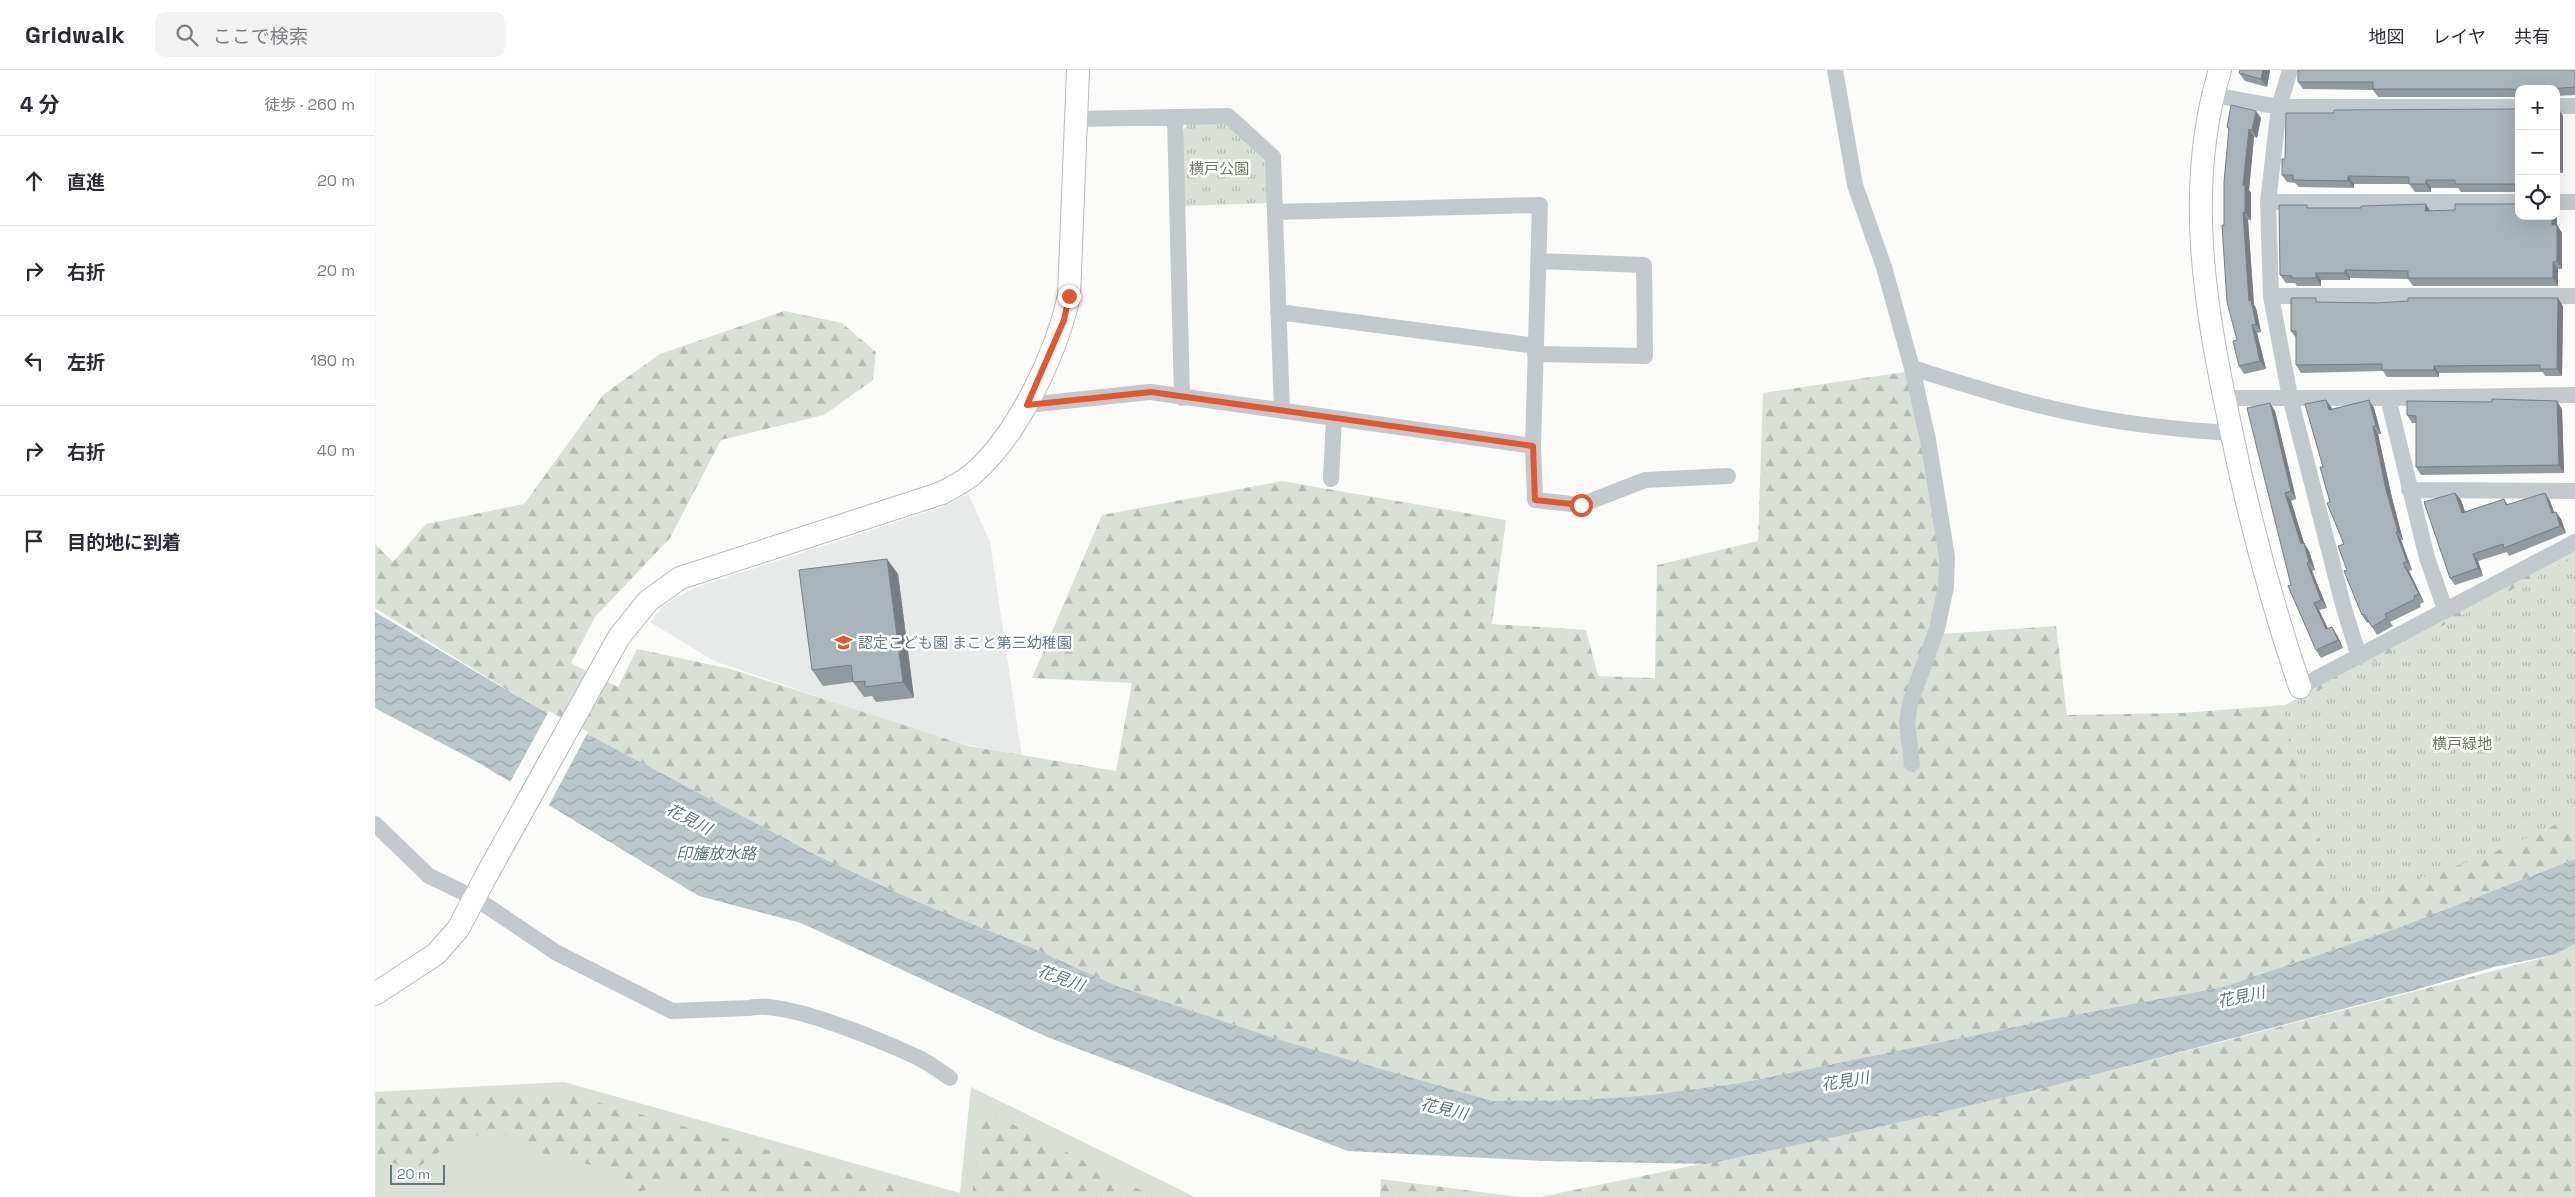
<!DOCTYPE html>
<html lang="ja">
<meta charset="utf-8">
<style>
:root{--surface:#fff;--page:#f2f2f3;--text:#2b2b33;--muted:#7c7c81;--line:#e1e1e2}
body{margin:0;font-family:"Space Grotesk","Noto Sans JP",sans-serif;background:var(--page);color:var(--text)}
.controls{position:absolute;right:15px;top:15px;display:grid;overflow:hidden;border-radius:10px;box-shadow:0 5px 20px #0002}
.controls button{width:45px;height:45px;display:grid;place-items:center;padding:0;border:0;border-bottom:1px solid var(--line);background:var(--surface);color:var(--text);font:25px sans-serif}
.scale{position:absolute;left:15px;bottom:12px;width:55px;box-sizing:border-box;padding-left:5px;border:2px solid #657683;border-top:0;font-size:14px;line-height:18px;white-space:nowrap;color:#657683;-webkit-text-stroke:4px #fff;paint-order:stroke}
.stop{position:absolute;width:15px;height:15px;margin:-11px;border:4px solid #e4572e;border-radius:50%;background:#fff}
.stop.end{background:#e4572e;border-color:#fff;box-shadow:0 1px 5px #0008}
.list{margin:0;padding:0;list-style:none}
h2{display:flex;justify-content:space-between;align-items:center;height:65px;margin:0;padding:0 20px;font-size:21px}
h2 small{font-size:16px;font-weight:400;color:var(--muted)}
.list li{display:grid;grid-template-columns:32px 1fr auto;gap:15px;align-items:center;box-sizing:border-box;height:90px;padding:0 20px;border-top:1px solid var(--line)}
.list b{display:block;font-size:19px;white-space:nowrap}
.list em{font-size:16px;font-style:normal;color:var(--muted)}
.icon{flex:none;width:28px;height:28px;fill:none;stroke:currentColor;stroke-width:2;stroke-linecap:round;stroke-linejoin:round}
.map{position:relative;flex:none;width:2200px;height:1127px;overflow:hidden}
header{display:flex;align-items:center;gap:30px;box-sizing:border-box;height:70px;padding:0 25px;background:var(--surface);border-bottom:1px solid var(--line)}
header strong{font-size:24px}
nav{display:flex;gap:28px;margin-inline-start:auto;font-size:18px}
.search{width:350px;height:45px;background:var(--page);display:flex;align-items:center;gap:12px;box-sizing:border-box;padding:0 18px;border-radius:10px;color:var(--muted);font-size:19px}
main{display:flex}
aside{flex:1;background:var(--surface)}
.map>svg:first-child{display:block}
</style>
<header>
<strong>Gridwalk</strong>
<div class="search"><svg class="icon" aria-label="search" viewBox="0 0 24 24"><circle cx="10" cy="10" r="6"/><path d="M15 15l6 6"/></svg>ここで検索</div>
<nav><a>地図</a><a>レイヤ</a><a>共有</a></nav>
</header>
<main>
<aside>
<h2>4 分<small>徒歩 · 260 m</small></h2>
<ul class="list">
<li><svg class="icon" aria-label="ahead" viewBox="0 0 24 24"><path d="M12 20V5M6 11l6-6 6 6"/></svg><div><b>直進</b></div><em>20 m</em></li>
<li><svg class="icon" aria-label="right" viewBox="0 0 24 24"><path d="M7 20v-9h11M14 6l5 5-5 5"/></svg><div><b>右折</b></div><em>20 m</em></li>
<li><svg class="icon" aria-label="left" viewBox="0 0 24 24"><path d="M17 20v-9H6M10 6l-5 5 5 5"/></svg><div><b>左折</b></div><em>180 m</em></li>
<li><svg class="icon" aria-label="right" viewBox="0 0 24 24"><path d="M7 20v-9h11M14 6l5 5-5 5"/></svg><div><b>右折</b></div><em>40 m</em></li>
<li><svg class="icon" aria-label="arrive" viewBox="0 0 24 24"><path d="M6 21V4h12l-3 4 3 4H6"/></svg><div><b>目的地に到着</b></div></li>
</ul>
</aside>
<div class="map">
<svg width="2200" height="1127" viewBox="0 0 2200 1127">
<defs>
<pattern id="forest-firs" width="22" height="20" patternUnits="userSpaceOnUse" patternTransform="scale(1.25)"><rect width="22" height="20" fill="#dadfd7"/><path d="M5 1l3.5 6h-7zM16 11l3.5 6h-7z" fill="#b4b9b4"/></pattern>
<pattern id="park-tufts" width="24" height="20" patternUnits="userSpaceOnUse" patternTransform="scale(1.25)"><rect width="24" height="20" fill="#dadfd7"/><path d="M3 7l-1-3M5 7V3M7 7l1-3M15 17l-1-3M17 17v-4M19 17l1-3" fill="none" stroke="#b4b9b4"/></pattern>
<pattern id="water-waves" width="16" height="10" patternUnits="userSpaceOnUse" patternTransform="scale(1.25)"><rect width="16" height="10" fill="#bbc7cb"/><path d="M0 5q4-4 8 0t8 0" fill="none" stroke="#9ca6aa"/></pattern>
</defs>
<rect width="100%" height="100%" fill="#fafaf8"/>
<!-- built -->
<path fill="#e8e9e9" d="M593,423L615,472L647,687L563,668L339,591L275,552L289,535L319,518L564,438Z"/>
<!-- grass -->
<path fill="#dadfd7" d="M189,1012L585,1123L596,1017L820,1127H0V1022Z"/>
<!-- forest -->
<path fill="url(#forest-firs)" d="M409,241L467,253L501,282L498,310L449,345L346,370L295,468L220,547L196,593L243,617L262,579L356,599L593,676L741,701L757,613L657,608L727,445L907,411L1131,450L1117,554L1211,560L1223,606L1280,608L1282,495L1383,471L1388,323L1530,302L1569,450L1567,564L1681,556L1692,645L1807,643L1910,635L2015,575L2200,479V789L2020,859L1848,917L1688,947L1365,1013L1275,1025L1205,1030L1118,1031L902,969L742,916L655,877L543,832L443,786L152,632L0,538V474L18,492L51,454L149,434L229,324L285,284Z
M2200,874V1127H1165L1501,1058L1681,1015L2179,885Z
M186,1022L539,1121L562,1127H331L296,1114L263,1122L238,1111L226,1097L172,1086L148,1068L114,1062L77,1073L40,1099L0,1088V1028Z
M616,1043L779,1127H597L607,1047Z
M1006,1109L1144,1127H1005Z"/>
<!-- park -->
<path fill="url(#park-tufts)" d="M846,50L891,92L893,133L809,136L807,61L815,52Z
M2200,487V746L2108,787L1962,835L1907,639Z"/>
<!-- water -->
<path fill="url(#water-waves)" d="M0,542L152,632L443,786L543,832L655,877L742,916L902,969L1118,1031L1205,1030L1275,1025L1365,1013L1688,947L1848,917L2020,859L2200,789V874L2179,885L2119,897L2040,920L1681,1015L1501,1058L1332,1094L1169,1091L973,1081L672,967L426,853L324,826L104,693L0,638Z"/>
<!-- pier -->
<path fill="#fafaf8" d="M174,641L213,662L173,737L134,714Z"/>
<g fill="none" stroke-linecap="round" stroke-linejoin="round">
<defs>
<path id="secondary" d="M1845,0C1809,118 1830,237 1855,355C1873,444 1896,531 1925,617
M0,924L61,884L83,859L111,806L244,567L273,531L305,508L567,423C577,417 590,411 599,403C644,363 681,284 694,226L703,0"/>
</defs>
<!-- secondary casing -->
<use href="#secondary" stroke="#b3babf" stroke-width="24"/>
<!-- street -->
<path stroke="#c3c8cc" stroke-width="16" d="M1460,0L1480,115L1509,197L1537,298L1553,370L1572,487L1571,517L1562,559L1535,633L1532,653L1537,694
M1915,0L1904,37L1893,132L1896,226L1915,327L1968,535L1984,587
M1838,25L1904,37H2144
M2181,36H2200
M800,47L807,328
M701,49L853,46L898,87L907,341
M1893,132H2144
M2181,132H2200
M900,142L1165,135L1158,376L1160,430L1206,435L1270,410L1353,406
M1896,226H2200
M903,242L1161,276
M1160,284L1270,286L1269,195L1164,191
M1537,298C1595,316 1653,335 1713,346C1760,355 1808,360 1856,363
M1849,328H2013L2200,325
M2013,328L2052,488L2070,539
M652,335L775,322L1158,376
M956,409L959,348
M2034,420L2200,421
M1925,617L2200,472
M0,754L54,806L100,828L182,883L297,941L374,938C409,929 507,971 542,987C554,993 565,1001 575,1008"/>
<!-- secondary -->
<use href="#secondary" stroke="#fff" stroke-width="22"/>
</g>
<!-- wall -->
<path fill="#929a9f" d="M1895,0L1892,17L1870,11L1864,3Z
M2200,0V25L2181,26V19H2144V27H2003L1998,20L1928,19L1923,12Z
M2144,38V122H2086L2083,118H2056V122H2040L2034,114H1979V118L1924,117L1920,113L1912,112L1907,105L1910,89L1959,43L2139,39Z
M2181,38H2183L2188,46V103H2182V122H2181Z
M1886,48L1882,68L1879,67L1874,120L1876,123V150H1873L1879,235L1881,238L1886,262L1882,263L1891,299L1869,304L1864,296L1862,270L1849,155L1854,60L1852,57Z
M2139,134L2182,142V155L2187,163V199H2183V216H2038L2033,209L1975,208V210H1946V216H1922L1920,213H1911L1905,205L1934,138L2055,141L2080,140Z
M1944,232L2188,236L2187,306H2170L2168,302L2064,303V307H2012L2008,301L1926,303L1921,295V268L1916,261Z
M1994,330L1999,338L2006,364H2003L2017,428L2028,470H2026L2037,500L2034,501L2049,532L2045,534L2046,537L2015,552L2018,556L2002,565L1994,552L1992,553L1987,545L1972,500L1969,474L1955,432L1948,397L1957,338V339Z
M2187,339L2189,403L2046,405L2041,397V353H2037L2032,345Z
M1900,341L1921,429L1916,431L1929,473L1934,481L1940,500L1937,501L1952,538L1944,540L1953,559L1962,565L1968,578L1946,588L1941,580L1916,515Z
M2080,423L2086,430L2090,442L2129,429L2133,435L2170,423L2175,431L2179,442L2186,449L2191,463L2134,486L2132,482L2103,491L2108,506L2080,515L2075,508Z
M523,504L539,628L501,632L497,626L489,627L478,612L448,616L437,600Z"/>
<!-- shaded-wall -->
<path fill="#777d82" d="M1888,0H1895L1892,17L1886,9Z
M2183,38L2188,46V103L2183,96Z
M1881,41L1886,48L1882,68L1877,60Z
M1874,59L1879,67L1874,120L1876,123V150L1870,143L1868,115Z
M2181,102L2182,103V122L2181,120Z
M1973,106L1979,114V118L1973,111Z
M2051,110L2056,118V122L2051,114Z
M2051,134L2056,142L2050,141Z
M2181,140L2182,142V155L2187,163V199L2182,191L2177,155V146H2181Z
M1868,142L1873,150L1879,235L1881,238L1886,262L1881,254L1874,231Z
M2178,192L2183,199V216L2178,208Z
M1970,200L1975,208V210L1970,203Z
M1941,203L1946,210V216L1941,208Z
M2183,228L2188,236L2187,306L2182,299Z
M1877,255L1882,263L1891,299L1885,291Z
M2059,296L2064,303V307L2059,300Z
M1951,330L1957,338L1959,348L1954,340Z
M1994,330L1999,338L2006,364L2001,356Z
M2182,331L2187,339L2189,403L2184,395Z
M1895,333L1900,341L1921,429L1916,421Z
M1998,356L2003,364L2017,428L2028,470L2023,462L2011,420Z
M1910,423L1916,431L1929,473L1934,481L1940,500L1934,492L1926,474Z
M2080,423L2086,430L2093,451L2087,443Z
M2170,423L2175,431L2182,451L2177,443Z
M2181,442L2186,449L2191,463L2185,456Z
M2021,462L2026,470L2037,500L2032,492Z
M2098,484L2103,491L2108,506L2103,498Z
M512,489L523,504L539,628L528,612Z
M1932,493L1937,501L1952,538L1946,530Z
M2028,493L2034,501L2049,532L2044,524Z
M1939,533L1944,540L1957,567L1951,559Z
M1957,557L1962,565L1968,578L1963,570Z"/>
<!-- building -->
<path fill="#aab3b9" stroke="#777d82" d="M1865,0H1888L1886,9L1864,3Z
M1923,0H2200V17L2174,19H2144V22L2139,19H1998V12H1923Z
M1856,35L1881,41L1877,60L1874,59L1868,115L1870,116V143L1868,142L1874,231L1876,230L1881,254L1877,255L1885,291L1864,296L1858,271L1862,270L1852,232L1847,155H1849V112L1854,58L1852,57Z
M2144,38V117L2139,114H2080V110H2051V114H2034V107L1973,106V111L1918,110V105H1907V89H1910L1911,43H1959V40L2139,39Z
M2181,38H2183V96H2181Z
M2144,131V146H2177V155H2182V191L2178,192V208H2033V201L1970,200V203H1941V208H1917V206L1905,205L1904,135H1932V138H1986V136L2051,134L2050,141L2080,140V134H2139Z
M1916,228H1941V232L2002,233L2033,231V228H2183L2182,299H2165V295L2059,296V300H2007V294L1921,295V261H1916Z
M2117,329L2182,331L2184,395L2041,397V346L2032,345V331L2117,332Z
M1951,330L1954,340L1994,330L2001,356H1998L2011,420L2023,462H2021L2032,492L2028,493L2044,524L2039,526L2040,529L2010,544L2012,548L1997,557L1989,544L1987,545L1969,501L1972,500L1963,476L1969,474L1952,433L1955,432L1945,397H1948L1930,334Z
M1895,333L1916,421L1910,423L1926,474L1929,473L1934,492L1932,493L1946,530L1939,533L1951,559L1957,557L1963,570L1941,580L1913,516L1916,515L1872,338Z
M2080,423L2087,443L2129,429L2131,435L2170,423L2177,443L2181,442L2185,456L2129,478L2128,474L2098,484L2103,498L2075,508L2049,432Z
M512,489L528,612L490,617V611L478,612L476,595L437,600L424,500Z"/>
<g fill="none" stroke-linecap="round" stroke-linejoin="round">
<!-- route -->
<path stroke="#e4572e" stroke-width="6" d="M694,226L689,250L652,335L776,322L1158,376L1160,430L1206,435"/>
</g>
<!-- icons -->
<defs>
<symbol id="school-bare" viewBox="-9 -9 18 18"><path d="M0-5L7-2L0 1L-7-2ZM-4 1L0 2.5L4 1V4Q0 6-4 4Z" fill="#e4572e" stroke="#fff" stroke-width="2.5" paint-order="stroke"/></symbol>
</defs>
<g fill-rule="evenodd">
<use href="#school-bare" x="456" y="560" width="25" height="25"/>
</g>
<g text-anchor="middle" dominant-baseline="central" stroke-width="5" stroke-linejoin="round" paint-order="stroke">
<!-- park labels -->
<g font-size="15" fill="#687a64" stroke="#fff">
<text x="844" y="98">横戸公園</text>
<text x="2087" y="673">横戸緑地</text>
</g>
<!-- poi labels -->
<g font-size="15" fill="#657683" stroke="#fff" text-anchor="start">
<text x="483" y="572">認定こども園 まこと第三幼稚園</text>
</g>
<!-- water labels -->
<g font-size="16" font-style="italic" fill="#60757c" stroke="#fff">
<text transform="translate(314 749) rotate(27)">花見川</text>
<text x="341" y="783">印旛放水路</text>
<text transform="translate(686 908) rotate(20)">花見川</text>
<text transform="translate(1866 927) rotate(-12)">花見川</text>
<text transform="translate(1470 1011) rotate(-9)">花見川</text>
<text transform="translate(1069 1039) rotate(13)">花見川</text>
</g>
</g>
</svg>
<div class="controls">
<button>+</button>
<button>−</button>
<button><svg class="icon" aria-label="locate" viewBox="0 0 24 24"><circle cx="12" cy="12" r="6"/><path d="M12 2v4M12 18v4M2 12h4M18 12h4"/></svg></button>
</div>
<div class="scale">20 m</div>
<div class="stop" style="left:1206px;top:435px"></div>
<div class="stop end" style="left:694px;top:226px"></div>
</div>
</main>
